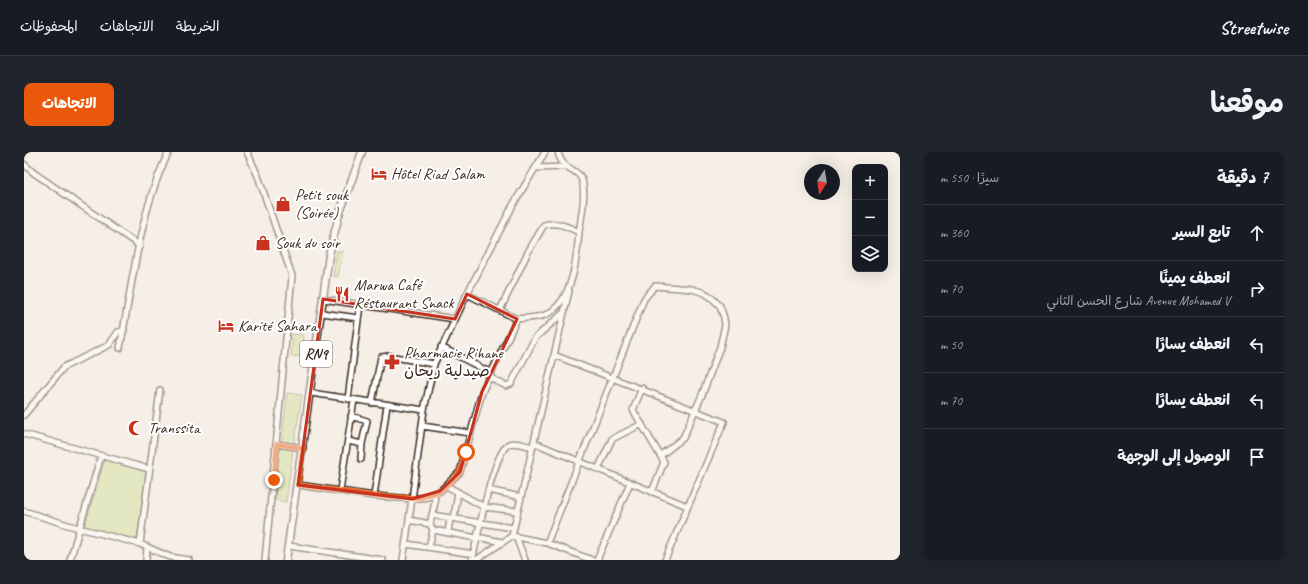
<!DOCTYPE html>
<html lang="ar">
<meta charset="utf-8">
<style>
:root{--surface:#171b24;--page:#20242c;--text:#f1f3f6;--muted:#9ea1a6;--line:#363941;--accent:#ea580c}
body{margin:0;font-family:Caveat,"Playpen Sans Arabic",sans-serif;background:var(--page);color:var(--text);direction:rtl}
.controls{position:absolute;right:12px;top:12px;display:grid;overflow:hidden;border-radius:8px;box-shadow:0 4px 16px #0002}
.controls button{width:36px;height:36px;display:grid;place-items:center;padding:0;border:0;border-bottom:1px solid var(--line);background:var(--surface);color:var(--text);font:20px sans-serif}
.compass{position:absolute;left:780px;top:12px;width:36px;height:36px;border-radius:50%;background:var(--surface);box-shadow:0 4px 16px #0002;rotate:192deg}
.stop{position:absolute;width:12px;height:12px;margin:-9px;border:3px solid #ea580c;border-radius:50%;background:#fff}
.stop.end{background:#ea580c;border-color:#fff;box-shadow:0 1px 4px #0008}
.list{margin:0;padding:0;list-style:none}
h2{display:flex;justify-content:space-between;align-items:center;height:52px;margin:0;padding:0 16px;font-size:17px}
h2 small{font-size:13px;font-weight:400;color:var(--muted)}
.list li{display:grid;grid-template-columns:26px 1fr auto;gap:12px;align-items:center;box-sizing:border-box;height:56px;padding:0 16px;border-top:1px solid var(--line)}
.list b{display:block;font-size:15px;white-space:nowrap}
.list p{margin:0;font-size:13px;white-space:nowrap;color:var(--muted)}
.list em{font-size:13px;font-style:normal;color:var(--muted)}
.icon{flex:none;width:22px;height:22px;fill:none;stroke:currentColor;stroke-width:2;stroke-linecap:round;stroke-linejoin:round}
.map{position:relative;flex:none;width:876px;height:408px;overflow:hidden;direction:ltr;border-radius:8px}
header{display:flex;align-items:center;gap:24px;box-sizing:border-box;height:56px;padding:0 20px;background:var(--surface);border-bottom:1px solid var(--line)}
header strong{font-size:19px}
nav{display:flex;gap:22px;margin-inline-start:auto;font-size:14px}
.intro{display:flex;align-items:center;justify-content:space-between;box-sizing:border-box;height:96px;padding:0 24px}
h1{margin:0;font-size:28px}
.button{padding:10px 18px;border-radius:8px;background:var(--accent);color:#fff;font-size:14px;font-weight:700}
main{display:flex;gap:24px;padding:0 24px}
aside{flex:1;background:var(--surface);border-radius:8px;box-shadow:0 4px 16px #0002}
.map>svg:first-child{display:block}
</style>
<header>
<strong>Streetwise</strong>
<nav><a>الخريطة</a><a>الاتجاهات</a><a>المحفوظات</a></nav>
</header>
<div class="intro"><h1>موقعنا</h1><a class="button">الاتجاهات</a></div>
<main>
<aside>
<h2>7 دقيقة<small>سيرًا · 550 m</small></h2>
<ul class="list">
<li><svg class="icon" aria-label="ahead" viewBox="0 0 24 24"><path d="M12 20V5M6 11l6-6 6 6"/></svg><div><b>تابع السير</b></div><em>360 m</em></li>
<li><svg class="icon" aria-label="right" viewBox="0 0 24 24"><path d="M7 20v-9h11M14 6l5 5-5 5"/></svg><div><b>انعطف يمينًا</b><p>Avenue Mohamed V شارع الحسن الثاني</p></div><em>70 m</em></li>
<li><svg class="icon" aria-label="left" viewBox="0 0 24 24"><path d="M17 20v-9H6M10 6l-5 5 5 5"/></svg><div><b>انعطف يسارًا</b></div><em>50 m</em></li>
<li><svg class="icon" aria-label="left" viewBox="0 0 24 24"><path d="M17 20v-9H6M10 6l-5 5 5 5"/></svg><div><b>انعطف يسارًا</b></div><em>70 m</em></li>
<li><svg class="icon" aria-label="arrive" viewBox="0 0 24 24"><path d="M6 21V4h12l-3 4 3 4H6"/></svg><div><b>الوصول إلى الوجهة</b></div></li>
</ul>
</aside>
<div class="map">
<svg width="876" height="408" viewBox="0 0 876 408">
<rect width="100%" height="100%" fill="#f6efe7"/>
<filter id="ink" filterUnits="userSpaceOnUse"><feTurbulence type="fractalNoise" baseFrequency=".025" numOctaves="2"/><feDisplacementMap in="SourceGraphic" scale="8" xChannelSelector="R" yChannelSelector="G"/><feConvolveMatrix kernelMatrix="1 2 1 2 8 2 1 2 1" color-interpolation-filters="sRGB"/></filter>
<g filter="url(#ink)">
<!-- green -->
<path fill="#cde196" stroke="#84865a" d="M313,99L319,100L314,125L309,124Z
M269,182L280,183L278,205L267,204Z
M263,241L278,243L270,292L258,290Z
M256,295L269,297L262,350L251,348Z
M81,308L122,320L113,387L60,376Z"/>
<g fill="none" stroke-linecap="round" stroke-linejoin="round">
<defs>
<path id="minor" d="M223,0L234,24L268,124L241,408
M534,0C537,14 544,14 554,22C565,30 557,67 555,80
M0,12L10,21L116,94
M512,16L541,15
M443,142L410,212L400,258L388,347L404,345L416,339L436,320L458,240L493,167C502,166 513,166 521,163C549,151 553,105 555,80C544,75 533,69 520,73L504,100L476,158
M299,147L431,167
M298,161L334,166
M493,167L443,142L489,53L521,0
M417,195L467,221
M96,196C108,134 116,56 145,0
M530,203L700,270L641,408
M465,225L482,234L487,232L511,186L539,161
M618,236L609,258L640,310L628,340
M287,241L400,258
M324,247L336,153
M348,251L357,205L365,204L410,212
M0,263L40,215L85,193L94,180L100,178
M327,264L343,269L338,292
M398,274L446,281
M0,282L125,317
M324,289L338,292L337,307
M511,291L663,354
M253,292L279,296
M574,317L588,287L618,272
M274,333L350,344L388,347L379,408
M423,334L460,355L493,359
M316,338L330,248
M464,338L497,345
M350,344L363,253
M0,359L44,373L116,392L146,405L165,408
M408,363L489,376
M430,366L434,340
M385,368L406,372
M409,378L453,386
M424,381L426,366
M488,384L545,139
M453,385L478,390
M492,385L501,408
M523,391L620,147L631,134L668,137L681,141L688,146L696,154L700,166L701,173L696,195L678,243L659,286L637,303
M116,392L136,238
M382,392L450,402
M265,394L359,408
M405,395L409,378L406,372L411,350L410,343
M46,408L77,304
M122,408L123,395
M448,408C453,389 469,299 485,292C492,289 503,294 509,295
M452,408L488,384L523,391L568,408
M573,408L606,331"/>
<path id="major" d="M262,408L305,103L315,63L338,0"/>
</defs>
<!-- minor casing -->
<use href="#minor" stroke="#3b2a1e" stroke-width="8"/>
<!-- major casing -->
<use href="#major" stroke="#3b2a1e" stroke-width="9"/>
<!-- minor -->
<use href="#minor" stroke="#fff" stroke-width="5"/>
<!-- major -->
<use href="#major" stroke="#fff" stroke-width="6"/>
</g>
</g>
<g fill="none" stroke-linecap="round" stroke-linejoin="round" filter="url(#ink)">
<!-- route -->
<path stroke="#ea580c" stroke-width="5" d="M250,328L253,292L279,296L274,333L350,344L396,346L416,339L430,327L436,320L442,300"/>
</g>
<!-- marked area -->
<path d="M0 0H876V408H0ZM443,142L493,167L458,240L436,320L416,339L388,347L274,333L299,147L431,167Z" fill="#f6efe7" fill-opacity=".55" fill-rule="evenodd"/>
<path fill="none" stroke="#c8321e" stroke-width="3" stroke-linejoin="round" d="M443,142L493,167L458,240L436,320L416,339L388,347L274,333L299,147L431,167Z"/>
<!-- icons -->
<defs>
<symbol id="hotel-bare" viewBox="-9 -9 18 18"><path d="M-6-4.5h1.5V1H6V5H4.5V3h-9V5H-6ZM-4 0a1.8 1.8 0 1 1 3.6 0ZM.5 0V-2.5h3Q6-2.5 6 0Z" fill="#c8321e" stroke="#fff" stroke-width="2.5" paint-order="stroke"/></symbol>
<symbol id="shop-bare" viewBox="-9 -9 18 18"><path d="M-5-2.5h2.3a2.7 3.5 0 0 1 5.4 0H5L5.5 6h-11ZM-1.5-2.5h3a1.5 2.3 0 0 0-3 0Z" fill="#c8321e" stroke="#fff" stroke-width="2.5" paint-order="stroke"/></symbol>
<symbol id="restaurant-bare" viewBox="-9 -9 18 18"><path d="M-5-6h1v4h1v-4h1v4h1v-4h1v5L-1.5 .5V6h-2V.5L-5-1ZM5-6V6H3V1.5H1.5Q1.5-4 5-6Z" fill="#c8321e" stroke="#fff" stroke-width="2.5" paint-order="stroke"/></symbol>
<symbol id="pharmacy-bare" viewBox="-9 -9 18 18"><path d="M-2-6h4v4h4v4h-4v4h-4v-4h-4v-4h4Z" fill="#c8321e" stroke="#fff" stroke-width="2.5" paint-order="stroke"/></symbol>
<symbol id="mosque-bare" viewBox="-9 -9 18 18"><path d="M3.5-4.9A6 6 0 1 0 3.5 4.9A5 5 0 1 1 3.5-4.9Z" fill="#c8321e" stroke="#fff" stroke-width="2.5" paint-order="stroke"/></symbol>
</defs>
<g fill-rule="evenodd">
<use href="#hotel-bare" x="344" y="11" width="22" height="22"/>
<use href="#shop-bare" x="248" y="41" width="22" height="22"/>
<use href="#shop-bare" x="228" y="80" width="22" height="22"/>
<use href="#restaurant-bare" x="307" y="131" width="22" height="22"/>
<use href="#hotel-bare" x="191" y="163" width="22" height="22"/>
<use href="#pharmacy-bare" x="357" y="199" width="22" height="22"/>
<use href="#mosque-bare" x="101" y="265" width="22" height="22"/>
</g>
<g text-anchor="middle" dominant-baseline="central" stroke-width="4" stroke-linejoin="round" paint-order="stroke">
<!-- shield labels -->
<rect fill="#fff" stroke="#766a62" stroke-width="1" x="276" y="189" width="32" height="26" rx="3"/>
<g font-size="15" font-weight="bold" fill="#3b2a1e">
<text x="292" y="202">RN9</text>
</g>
<!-- poi labels -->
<g font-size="16" fill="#3b2a1e" stroke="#fff" text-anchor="start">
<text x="367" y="22">Hôtel Riad Salam</text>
<text x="271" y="43">Petit souk<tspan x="271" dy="18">(Soirée)</tspan></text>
<text x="251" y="91">Souk du soir</text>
<text x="330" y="133">Marwa Café<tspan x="330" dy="18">Réstaurant Snack</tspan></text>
<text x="214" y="174">Karité Sahara</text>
<text x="380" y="201">Pharmacie Rihane<tspan x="380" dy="18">صيدلية ريحان</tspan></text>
<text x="124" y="276">Transsita</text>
</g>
</g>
</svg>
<div class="controls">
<button>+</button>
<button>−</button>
<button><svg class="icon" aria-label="layers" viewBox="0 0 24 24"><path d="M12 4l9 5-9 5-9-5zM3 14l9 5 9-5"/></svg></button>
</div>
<svg class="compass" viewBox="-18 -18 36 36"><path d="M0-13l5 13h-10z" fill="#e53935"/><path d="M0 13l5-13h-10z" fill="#9ea1a6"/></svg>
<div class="stop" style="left:442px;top:300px"></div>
<div class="stop end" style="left:250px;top:328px"></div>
</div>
</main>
